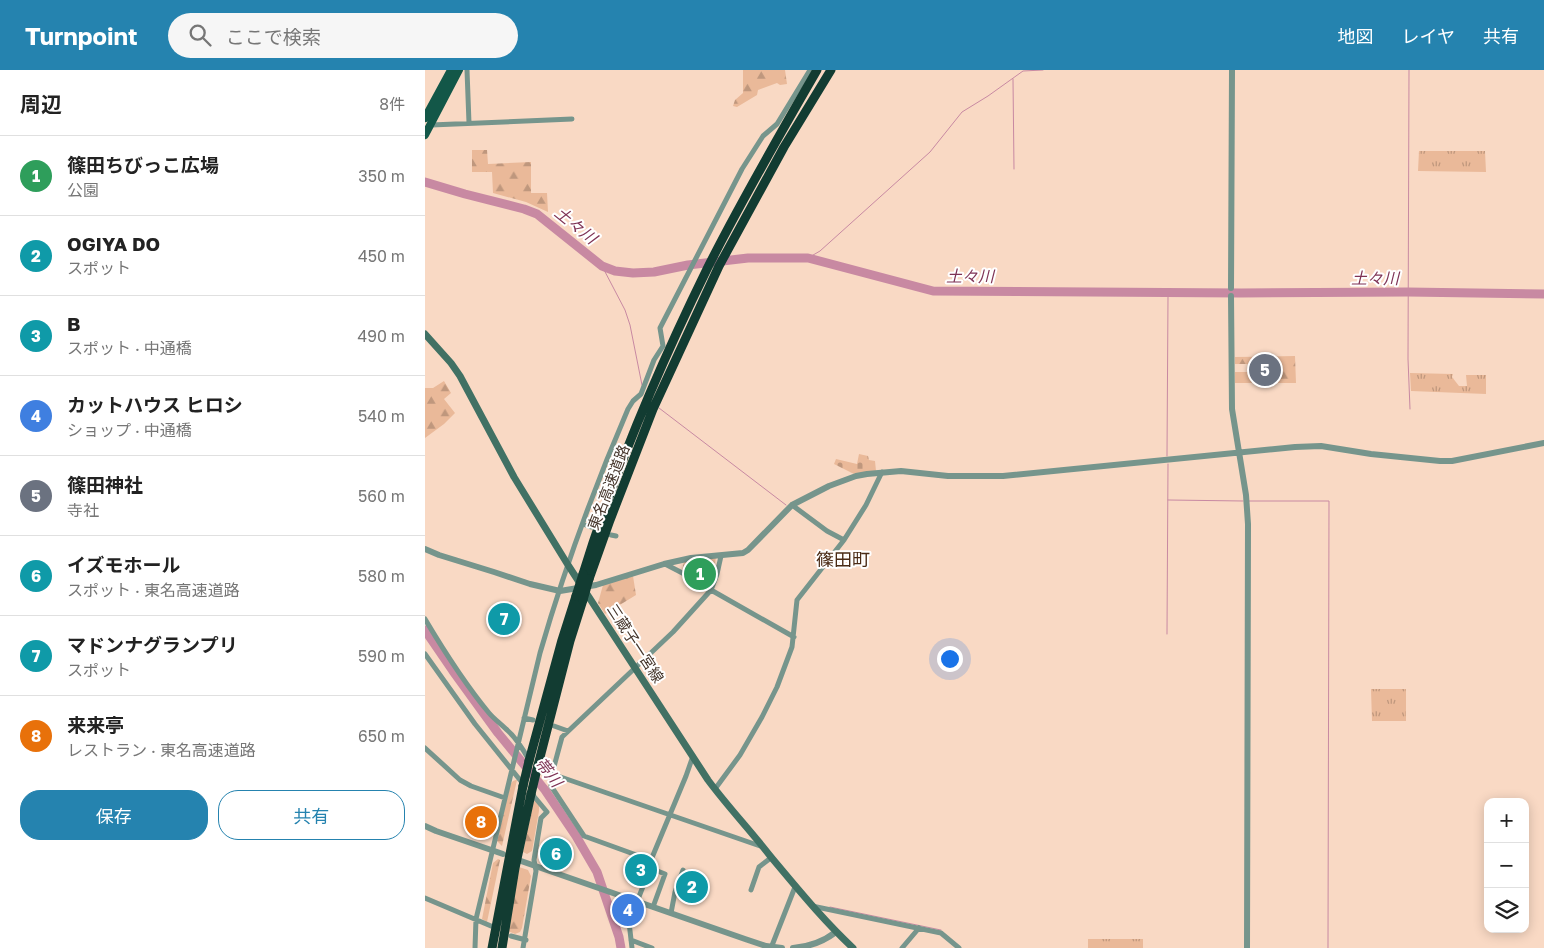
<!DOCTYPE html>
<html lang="ja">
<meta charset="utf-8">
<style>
:root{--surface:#fff;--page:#f6f6f6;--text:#222;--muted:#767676;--line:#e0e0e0;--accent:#2583af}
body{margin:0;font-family:"Golos Text","Noto Sans JP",sans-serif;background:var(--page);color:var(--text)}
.controls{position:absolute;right:15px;bottom:15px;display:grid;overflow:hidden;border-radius:10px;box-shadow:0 2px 12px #0003}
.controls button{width:45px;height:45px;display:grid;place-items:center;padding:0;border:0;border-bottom:1px solid var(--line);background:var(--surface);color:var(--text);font:25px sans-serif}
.you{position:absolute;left:524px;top:588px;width:18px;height:18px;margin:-12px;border:4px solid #fff;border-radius:50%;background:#1a73e8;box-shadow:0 0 0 8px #1a73e833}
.badge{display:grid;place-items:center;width:32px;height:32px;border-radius:50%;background:var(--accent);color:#fff;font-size:16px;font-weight:700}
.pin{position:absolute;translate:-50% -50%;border:2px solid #fff;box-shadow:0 1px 5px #0006}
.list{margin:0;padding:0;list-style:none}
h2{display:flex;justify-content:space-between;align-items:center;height:65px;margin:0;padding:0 20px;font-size:21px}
h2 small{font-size:16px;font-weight:400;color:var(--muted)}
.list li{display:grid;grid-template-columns:32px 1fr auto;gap:15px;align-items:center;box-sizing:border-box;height:80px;padding:0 20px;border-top:1px solid var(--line)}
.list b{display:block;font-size:19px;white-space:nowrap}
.list p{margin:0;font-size:16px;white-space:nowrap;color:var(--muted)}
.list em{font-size:16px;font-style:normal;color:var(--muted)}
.actions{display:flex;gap:10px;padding:15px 20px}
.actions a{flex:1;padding:11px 0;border:1px solid var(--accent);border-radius:20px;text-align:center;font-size:18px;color:var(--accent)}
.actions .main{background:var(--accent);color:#fff}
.icon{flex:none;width:28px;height:28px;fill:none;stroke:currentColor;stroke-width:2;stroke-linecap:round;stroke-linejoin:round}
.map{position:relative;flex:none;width:1119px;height:878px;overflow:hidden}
header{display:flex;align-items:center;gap:30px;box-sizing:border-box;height:70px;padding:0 25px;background:var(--accent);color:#fff}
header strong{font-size:24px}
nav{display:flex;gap:28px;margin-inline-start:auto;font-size:18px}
.search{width:350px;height:45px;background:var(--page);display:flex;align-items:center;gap:12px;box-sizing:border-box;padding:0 18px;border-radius:28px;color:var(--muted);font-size:19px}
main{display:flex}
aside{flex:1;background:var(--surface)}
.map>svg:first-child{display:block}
</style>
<header>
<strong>Turnpoint</strong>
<div class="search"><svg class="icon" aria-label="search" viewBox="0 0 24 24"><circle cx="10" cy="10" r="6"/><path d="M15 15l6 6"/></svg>ここで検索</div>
<nav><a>地図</a><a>レイヤ</a><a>共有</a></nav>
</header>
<main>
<aside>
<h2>周辺<small>8件</small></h2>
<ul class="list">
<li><span class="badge" style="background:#2e9e5b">1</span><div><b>篠田ちびっこ広場</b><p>公園</p></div><em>350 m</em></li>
<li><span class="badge" style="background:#0f9aa8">2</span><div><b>OGIYA DO</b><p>スポット</p></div><em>450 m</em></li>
<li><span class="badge" style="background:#0f9aa8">3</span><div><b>B</b><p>スポット · 中通橋</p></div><em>490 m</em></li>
<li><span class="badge" style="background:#3f7fe0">4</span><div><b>カットハウス ヒロシ</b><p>ショップ · 中通橋</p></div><em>540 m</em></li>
<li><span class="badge" style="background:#6b7280">5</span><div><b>篠田神社</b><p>寺社</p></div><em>560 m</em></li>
<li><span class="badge" style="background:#0f9aa8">6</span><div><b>イズモホール</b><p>スポット · 東名高速道路</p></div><em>580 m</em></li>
<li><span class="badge" style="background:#0f9aa8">7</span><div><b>マドンナグランプリ</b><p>スポット</p></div><em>590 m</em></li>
<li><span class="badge" style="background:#e8710a">8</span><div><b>来来亭</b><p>レストラン · 東名高速道路</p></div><em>650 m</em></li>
</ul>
<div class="actions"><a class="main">保存</a><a>共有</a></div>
</aside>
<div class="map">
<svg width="1119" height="878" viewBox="0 0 1119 878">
<defs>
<pattern id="grass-tufts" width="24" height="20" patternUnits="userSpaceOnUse" patternTransform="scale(1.25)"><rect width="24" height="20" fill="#eab999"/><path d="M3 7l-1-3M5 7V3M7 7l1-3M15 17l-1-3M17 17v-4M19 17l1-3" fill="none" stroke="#bf977d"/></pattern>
<pattern id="forest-firs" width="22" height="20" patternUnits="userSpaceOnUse" patternTransform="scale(1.25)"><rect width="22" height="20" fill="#eab999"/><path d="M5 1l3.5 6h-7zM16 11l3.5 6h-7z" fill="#bf977d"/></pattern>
<pattern id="cemetery-stones" width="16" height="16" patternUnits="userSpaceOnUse" patternTransform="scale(1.25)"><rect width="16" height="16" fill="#eab999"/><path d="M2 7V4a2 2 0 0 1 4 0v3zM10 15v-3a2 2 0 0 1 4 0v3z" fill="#bf977d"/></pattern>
</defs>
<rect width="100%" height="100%" fill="#f9d9c4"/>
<!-- grass -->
<path fill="url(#grass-tufts)" d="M994,81H1060L1061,102L993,101Z
M985,303L1028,304L1027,307L1034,316H1042L1041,305H1061V324L986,321Z
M291,488L285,514L283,515L257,501L259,492Z
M946,619H981V651H947Z
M663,869H718V878H663Z"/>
<!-- forest -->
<path fill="url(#forest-firs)" d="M318,0H360L362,14L355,15L352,13L333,20L332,25L312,37L308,36L310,30L318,23Z
M47,80H62L63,94L106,92V123H122L123,142L101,132L68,123L67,102H47Z
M870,286L871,313H810V302H845L844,294H810V287Z
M19,311L26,323L19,329L30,343L19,354L0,368V318H8Z
M208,506L211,525L180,544L173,533L178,515Z
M91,710H92L77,776L72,771L85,715L88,711Z
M109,729L114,736V741L107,781L102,784L98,782Z
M73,789L75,790L62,852L57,849L68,793Z
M94,797L103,800L106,806L97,858L95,862L90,864L83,861Z"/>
<!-- cemetery -->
<path fill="url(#cemetery-stones)" d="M434,384L443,386L444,390L450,391L451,401L429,404L409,394L411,389L432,394Z"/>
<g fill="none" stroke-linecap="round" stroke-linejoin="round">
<!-- stream -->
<path stroke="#c889a2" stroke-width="1" d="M984,0L983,289L985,339
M588,9L589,99
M383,188L395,181L505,82L537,42L563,26L598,1L618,0
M177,196L200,240L205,255L217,315
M234,338L361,435
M742,386L743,227
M743,430L818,431
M824,431H904L903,878
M742,564L743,394
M405,837L516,860"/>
<!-- river -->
<path stroke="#c889a2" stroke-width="9" d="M0,112L40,124L99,139L112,144L177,196L190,201L208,203L229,202L263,195L323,188H383L508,221L816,223L983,222L1119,224
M0,560L28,601L73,663L120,720L151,766L172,802L194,867L196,878"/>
<!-- minor -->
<path stroke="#76958c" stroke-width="5" d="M42,0L44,53
M6,55L147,49
M367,435L402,461L419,470
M158,454L166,457
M186,465L191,466
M296,486L292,504L286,520L248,562L137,667L127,704L338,777
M240,494L267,508L286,520L369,567
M0,549C19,581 40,614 64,643C69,649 75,653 81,659C91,667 98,679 104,690
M0,584L50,654L99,715
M99,648L108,650
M129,656L143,661
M0,678L35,710L46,716L80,728
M127,704L126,716L159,766L228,791L204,852L207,878
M290,719L315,685L337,647L352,617L367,577L372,530L419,470L441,435L457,402
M226,790L261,706L268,686
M225,798L240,804L228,837
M326,820L334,797L347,787
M0,828L66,856
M387,836L516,863L534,878
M246,843L250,822L258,800
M86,866L101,870
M206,870L227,878
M50,878L51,849L115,583C139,500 169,418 203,339L208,331L216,324L229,290L238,276L235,258L317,99L338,66L352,54L385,0
M98,878L111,801L109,790L116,748L122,742L107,724
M346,878L370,817
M477,878L494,858"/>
<!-- tertiary -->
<path stroke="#76958c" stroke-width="6" d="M806,218L807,0
M806,226L807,339L821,425L823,454L822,878
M0,479L14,485L69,502L105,514L135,521L171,515L239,494L266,488L318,483L323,480L367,435L404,416L431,406L442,404L476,401L523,406H578L870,377L896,376L946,384L1015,391H1027L1119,373
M0,756L11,761L78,784
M96,791L320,869L341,876L357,878
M368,878C383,877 399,871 411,862"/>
<!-- secondary -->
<path stroke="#417164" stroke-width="7" d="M0,264L26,293L35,306L89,407L143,495L283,710C303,737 326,761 346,787C373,819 397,849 428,878"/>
<!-- primary -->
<path stroke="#135748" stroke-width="8" d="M0,48L26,0
M0,65L34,0"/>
<!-- motorway -->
<path stroke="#123c32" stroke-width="9" d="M158,504C190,400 234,297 282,199C316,131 354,66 392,0
M164,509L185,450L228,339L294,196L359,77L406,0
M104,691L137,570L151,526
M113,695L145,571L158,530
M67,878L98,716
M77,878L90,798L106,724"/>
<!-- motorway-bridge -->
<path stroke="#123c32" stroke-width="9" d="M151,526L158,504
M158,530L164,509
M98,716L104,691
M106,724L113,695"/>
</g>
<g text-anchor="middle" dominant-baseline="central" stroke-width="4" stroke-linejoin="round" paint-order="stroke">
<!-- street labels -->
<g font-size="15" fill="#45352b" stroke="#fff">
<text transform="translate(183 417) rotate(-69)">東名高速道路</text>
<text transform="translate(211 573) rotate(57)">三蔵子一宮線</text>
</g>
<!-- water labels -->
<g font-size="16" font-style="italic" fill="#7f3355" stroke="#fff">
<text transform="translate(151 155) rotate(39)">土々川</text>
<text x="545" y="206">土々川</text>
<text x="950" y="208">土々川</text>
<text transform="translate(124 702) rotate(52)">帯川</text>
</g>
<!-- quarter labels -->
<g font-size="18" fill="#4a2b15" stroke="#fff">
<text x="418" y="489">篠田町</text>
</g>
</g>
</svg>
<div class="controls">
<button>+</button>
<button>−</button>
<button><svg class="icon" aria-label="layers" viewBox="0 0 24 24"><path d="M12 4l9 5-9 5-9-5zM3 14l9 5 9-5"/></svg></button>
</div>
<div class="you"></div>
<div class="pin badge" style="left:275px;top:504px;background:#2e9e5b">1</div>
<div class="pin badge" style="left:267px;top:817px;background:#0f9aa8">2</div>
<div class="pin badge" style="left:216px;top:800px;background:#0f9aa8">3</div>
<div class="pin badge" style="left:203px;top:840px;background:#3f7fe0">4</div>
<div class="pin badge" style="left:840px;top:300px;background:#6b7280">5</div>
<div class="pin badge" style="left:131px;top:784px;background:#0f9aa8">6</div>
<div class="pin badge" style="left:79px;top:549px;background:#0f9aa8">7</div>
<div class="pin badge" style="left:56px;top:752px;background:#e8710a">8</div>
</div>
</main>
